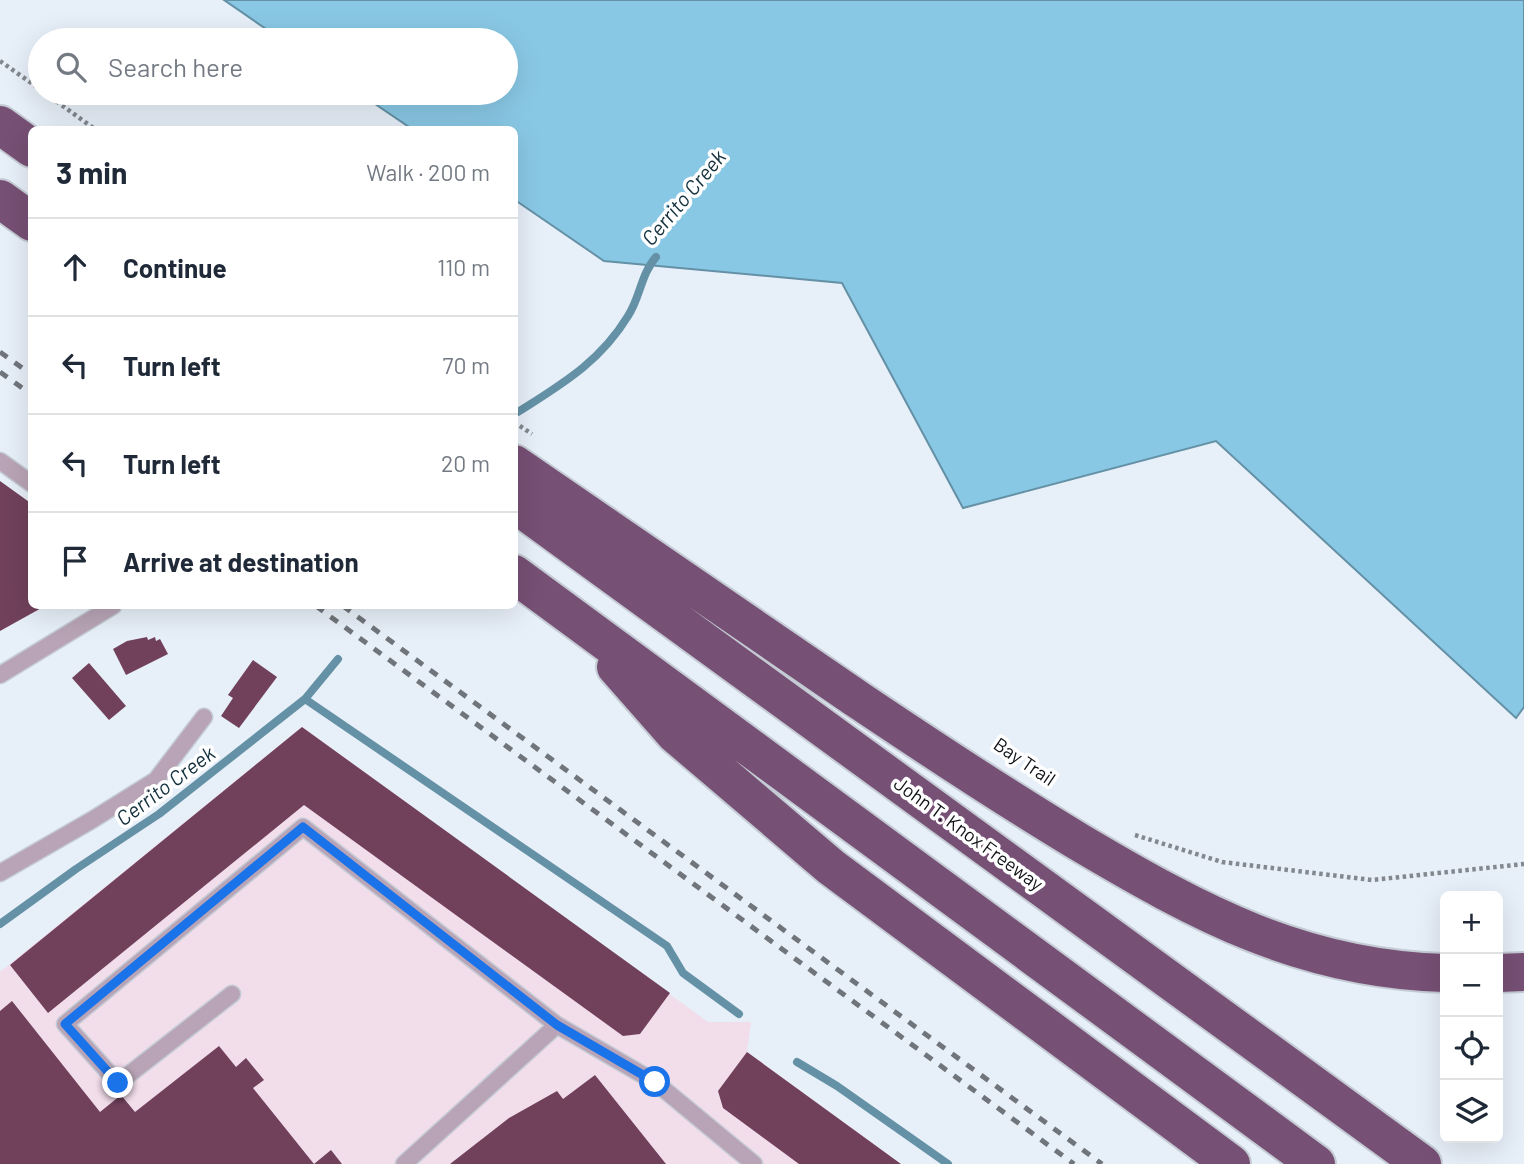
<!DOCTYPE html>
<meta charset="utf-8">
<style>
:root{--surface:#fff;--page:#f6f6f7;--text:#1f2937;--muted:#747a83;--line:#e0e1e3}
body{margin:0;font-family:Barlow,sans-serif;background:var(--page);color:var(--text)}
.controls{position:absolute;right:21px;bottom:21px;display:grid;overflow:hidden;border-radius:10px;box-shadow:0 7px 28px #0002}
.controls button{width:63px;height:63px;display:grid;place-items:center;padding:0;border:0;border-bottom:2px solid var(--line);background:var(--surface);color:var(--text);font:35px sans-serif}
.stop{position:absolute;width:21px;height:21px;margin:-16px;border:5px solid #1a73e8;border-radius:50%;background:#fff}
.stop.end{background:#1a73e8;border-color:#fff;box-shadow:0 2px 7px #0008}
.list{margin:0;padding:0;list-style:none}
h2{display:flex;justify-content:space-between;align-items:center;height:91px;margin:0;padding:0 28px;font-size:30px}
h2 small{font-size:23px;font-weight:400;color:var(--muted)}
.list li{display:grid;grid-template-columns:46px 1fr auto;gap:21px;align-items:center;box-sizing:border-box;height:98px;padding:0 28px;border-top:2px solid var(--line)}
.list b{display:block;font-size:26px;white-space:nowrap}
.list em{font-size:23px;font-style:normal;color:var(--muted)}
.icon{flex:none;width:38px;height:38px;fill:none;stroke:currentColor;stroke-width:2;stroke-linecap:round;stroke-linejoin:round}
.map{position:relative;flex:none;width:1524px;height:1164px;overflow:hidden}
.search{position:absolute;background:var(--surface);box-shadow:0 7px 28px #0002;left:28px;top:28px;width:490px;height:77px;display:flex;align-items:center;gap:18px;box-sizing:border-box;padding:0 24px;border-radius:38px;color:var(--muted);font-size:26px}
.panel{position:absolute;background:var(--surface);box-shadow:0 7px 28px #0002;left:28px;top:126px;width:490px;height:483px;border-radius:10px}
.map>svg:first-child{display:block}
</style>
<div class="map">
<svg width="1524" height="1164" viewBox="0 0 1524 1164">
<rect width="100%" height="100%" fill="#e7eff8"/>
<!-- commercial -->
<path fill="#f2ddeb" d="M302,727L708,1022H751L747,1052L901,1164H0V972Z"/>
<!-- water -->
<path fill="#89c8e5" stroke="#6491a6" stroke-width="2" d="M224,0H1524V707L1516,718L1216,441L963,508L842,283L604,261L515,200L514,130L412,129L359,93H506V40H282Z"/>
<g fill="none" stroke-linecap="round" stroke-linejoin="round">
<!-- stream -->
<path stroke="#6491a6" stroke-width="8" d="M518,412C562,384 600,362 628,316C640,298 641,274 656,257
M305,699L667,946L683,973L739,1014
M0,924L76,869L159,814L305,699L338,659
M797,1062L837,1086L948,1164"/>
</g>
<!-- building -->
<path fill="#71415c" d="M0,481L32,504V606H45L0,631Z
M147,637L148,640L155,637L156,641L160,639L168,654L126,675L113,649L127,641Z
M253,660L277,677L239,728L221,716L233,698L228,695Z
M89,663L126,706L109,720L72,678Z
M302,727L670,993L640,1034L623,1036L304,805L48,1013L10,965Z
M12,1001L100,1112L121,1095L135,1112L219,1046L236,1067L246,1058L264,1080L253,1088L314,1164L331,1150L342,1164H0V1011Z
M747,1052L901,1164H799L723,1108L718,1091Z
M595,1075L666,1164H450L509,1118L557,1091L563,1099Z"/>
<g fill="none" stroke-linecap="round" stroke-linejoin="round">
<defs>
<path id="lane" d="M0,461L32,484
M0,675L113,606
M0,873L92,820L156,780L204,717
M232,994L118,1083L65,1024L303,827L557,1025L655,1082L754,1164
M404,1164L557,1025"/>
<path id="highway" d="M0,125L32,148
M0,199L32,222
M514,464C629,543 743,621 857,699C930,748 1004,797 1079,842C1199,913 1302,969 1445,973
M514,503L1422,1164
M514,574L1316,1164
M616,667L675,734L831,867L1231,1164
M1498,973L1524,972"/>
</defs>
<!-- lane casing -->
<use href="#lane" stroke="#c4cbd4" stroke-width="19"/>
<!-- highway casing -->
<use href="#highway" stroke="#c4cbd4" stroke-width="42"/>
<!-- path -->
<path stroke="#83888e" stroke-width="4.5" stroke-dasharray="3.5 3.5" stroke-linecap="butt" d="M0,61L40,89
M45,93L96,130
M514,422L532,434
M1135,835L1222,862L1372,880L1524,864"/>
<!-- lane -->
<use href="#lane" stroke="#b8a4b6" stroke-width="16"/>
<!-- highway -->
<use href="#highway" stroke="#775075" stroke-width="38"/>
<!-- rail -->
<path stroke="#70757b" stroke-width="5" stroke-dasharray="9 9" stroke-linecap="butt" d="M0,352L32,375
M0,372L32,395
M316,606L1074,1164
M343,606L1102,1164"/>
</g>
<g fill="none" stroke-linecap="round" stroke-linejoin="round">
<!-- route -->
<path stroke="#1a73e8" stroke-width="9" d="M118,1083L65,1024L303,827L557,1025L655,1082"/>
</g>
<g text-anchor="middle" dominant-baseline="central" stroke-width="7" stroke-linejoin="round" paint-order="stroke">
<!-- street labels -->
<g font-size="19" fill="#0f1114" stroke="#fff">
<text transform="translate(1025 761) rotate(34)">Bay Trail</text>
<text transform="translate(969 833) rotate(36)">John T. Knox Freeway</text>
</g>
<!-- water labels -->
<g font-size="21" font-style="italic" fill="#12303d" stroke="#fff">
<text transform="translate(683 197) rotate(-50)">Cerrito Creek</text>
<text transform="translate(165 785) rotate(-37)">Cerrito Creek</text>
</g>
</g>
</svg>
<div class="controls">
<button>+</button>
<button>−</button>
<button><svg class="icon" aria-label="locate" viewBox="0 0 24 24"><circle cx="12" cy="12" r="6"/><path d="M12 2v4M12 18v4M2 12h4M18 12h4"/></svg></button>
<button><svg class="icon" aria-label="layers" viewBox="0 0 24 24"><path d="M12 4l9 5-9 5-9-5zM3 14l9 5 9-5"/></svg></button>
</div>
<div class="stop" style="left:655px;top:1082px"></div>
<div class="stop end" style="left:118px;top:1083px"></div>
<div class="search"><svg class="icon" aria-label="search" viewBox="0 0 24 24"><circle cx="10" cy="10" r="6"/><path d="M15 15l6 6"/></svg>Search here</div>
<section class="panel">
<h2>3 min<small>Walk · 200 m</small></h2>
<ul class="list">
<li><svg class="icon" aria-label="ahead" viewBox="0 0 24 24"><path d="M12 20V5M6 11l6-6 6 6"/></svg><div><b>Continue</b></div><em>110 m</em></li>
<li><svg class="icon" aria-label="left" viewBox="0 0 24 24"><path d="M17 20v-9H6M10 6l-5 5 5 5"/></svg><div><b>Turn left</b></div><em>70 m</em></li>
<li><svg class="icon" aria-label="left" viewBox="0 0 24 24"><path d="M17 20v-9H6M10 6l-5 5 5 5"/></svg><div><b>Turn left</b></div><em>20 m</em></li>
<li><svg class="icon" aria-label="arrive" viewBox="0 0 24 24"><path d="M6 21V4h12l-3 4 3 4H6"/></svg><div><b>Arrive at destination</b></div></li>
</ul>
</section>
</div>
